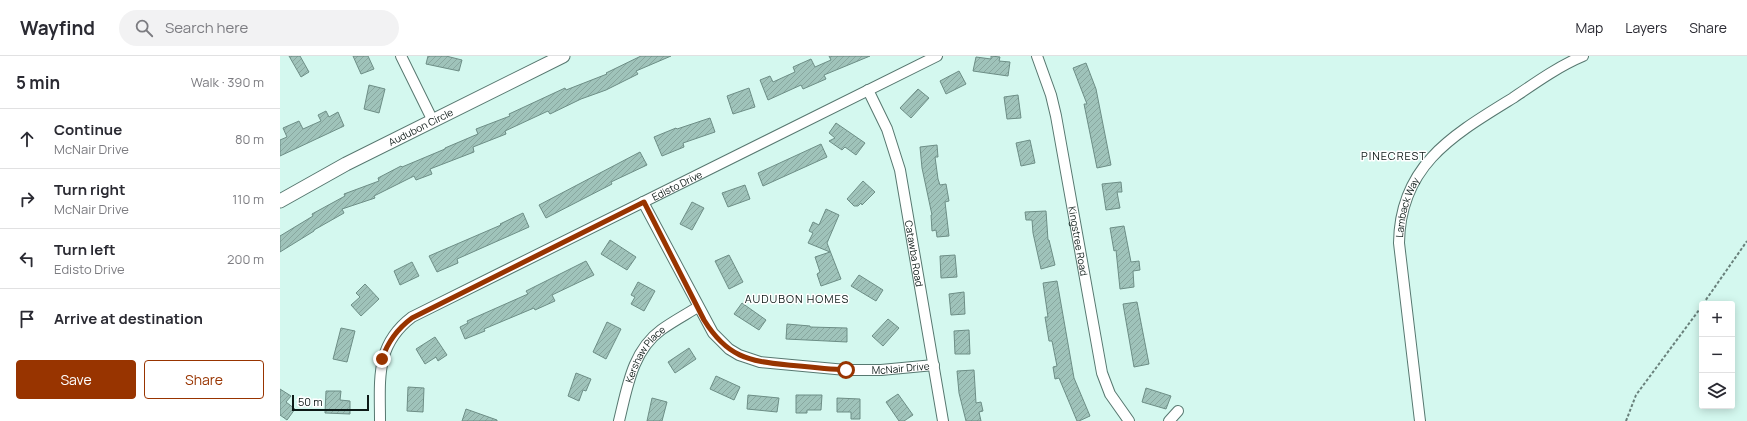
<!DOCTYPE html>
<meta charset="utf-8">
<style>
:root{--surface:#fff;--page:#f2f2f3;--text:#2b2b33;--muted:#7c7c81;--line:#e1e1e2;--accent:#983400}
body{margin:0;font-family:Manrope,sans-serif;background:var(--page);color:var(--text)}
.controls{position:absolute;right:12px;bottom:12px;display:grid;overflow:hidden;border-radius:4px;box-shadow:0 2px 10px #0003}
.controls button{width:36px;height:36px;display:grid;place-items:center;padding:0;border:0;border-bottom:1px solid var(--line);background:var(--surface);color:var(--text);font:20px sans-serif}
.scale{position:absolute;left:12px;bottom:10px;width:77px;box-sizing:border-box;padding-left:4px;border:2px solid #0d1a17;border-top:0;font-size:11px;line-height:14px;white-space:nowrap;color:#0d1a17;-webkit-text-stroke:3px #fff;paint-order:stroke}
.stop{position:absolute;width:12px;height:12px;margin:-9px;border:3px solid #983400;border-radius:50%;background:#fff}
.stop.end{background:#983400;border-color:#fff;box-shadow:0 1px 4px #0008}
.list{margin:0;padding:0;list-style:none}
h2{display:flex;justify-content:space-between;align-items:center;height:52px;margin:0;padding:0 16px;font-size:17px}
h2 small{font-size:13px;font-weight:400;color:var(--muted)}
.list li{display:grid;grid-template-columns:26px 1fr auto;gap:12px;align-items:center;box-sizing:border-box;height:60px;padding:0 16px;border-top:1px solid var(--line)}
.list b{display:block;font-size:15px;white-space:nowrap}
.list p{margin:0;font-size:13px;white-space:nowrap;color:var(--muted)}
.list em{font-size:13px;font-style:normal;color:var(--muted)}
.actions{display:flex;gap:8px;padding:12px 16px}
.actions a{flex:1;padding:9px 0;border:1px solid var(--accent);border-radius:4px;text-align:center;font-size:14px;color:var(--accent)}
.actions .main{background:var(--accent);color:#fff}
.icon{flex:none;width:22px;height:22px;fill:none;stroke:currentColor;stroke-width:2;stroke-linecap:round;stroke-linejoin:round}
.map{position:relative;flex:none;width:1467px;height:365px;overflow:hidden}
header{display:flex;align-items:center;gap:24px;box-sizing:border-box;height:56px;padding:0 20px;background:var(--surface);border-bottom:1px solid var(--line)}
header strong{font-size:19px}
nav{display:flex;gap:22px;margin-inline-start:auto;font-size:14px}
.search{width:280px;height:36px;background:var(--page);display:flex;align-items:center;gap:10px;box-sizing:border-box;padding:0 14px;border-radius:22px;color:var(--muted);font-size:15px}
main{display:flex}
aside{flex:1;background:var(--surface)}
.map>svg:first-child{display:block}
</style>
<header>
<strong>Wayfind</strong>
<div class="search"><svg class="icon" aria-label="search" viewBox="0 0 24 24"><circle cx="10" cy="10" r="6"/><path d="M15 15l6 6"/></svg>Search here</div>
<nav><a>Map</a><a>Layers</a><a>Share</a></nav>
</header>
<main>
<aside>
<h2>5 min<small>Walk · 390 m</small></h2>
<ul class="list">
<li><svg class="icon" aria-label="ahead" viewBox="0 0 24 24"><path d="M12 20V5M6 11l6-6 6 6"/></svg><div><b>Continue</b><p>McNair Drive</p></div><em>80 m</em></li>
<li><svg class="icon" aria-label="right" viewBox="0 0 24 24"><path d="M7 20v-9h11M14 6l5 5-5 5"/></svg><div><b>Turn right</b><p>McNair Drive</p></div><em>110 m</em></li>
<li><svg class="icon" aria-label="left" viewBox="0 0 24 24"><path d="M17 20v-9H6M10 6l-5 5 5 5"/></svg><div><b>Turn left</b><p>Edisto Drive</p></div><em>200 m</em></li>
<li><svg class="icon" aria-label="arrive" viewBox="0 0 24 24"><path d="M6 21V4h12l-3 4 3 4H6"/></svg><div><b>Arrive at destination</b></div></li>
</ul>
<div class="actions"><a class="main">Save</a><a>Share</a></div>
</aside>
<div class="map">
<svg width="1467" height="365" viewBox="0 0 1467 365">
<defs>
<pattern id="building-hatch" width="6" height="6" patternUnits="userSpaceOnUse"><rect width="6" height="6" fill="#9fc3ba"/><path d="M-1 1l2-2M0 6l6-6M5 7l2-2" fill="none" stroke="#88a79f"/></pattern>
</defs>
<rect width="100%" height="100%" fill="#d4f8ef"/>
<!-- building -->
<path fill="url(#building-hatch)" stroke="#6d8e86" d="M9,0H20L29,16L21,21Z
M73,0H88L94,13L81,18Z
M148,0H166L182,4L179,15L146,8Z
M361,0H391L356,15L358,18L326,34L301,43L270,58L268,55L225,75L226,78L193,91L194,96L150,113L152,118L136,124L134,120L94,140L95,142L62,153L64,157L34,174V175L0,196V180L33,160L32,158L65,140L64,138L99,125L98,122L121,110L122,111L165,93V92L198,78L196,73L230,60L229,58L285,32L286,34L327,18L326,17Z
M549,0H590L544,19L546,23L523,33L521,29L488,44L480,24L490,20L493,26L515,16L513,11L531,3L535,11L551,4Z
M711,0L720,1L719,5L730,6L728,20L693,15L696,1L711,3Z
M806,7L816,33L831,109L817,112L804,48H807L793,12Z
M679,15L686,28L666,38L660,25Z
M89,29L105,33L99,57L84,53Z
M469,32L475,51L453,58L447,40Z
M638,33L649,42L631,62L620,52Z
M738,39L741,62L727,63L724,41Z
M46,55L49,61L58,56L64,70L0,100V84L7,81L3,72L19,65L23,73L41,65L38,59Z
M430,62L435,76L403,87L404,91L382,100L374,81L396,72L397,73Z
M556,67L585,87L576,99L565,91L562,94L549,85L555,82L549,77Z
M750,84L755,107L741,110L736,87Z
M541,88L547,101L483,130L478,117Z
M657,89L658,101H655L658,123L660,129L666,128L669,145L665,146L669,180L657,181L656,174L652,175L651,159H652L642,112L640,91Z
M360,96L367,109L331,126L332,128L266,162L259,149Z
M583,125L595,136L582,149L581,147L578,150H574L567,143Z
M841,126L842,136H837L840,152L826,154L822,128Z
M465,129L470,143L448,151L442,137Z
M412,146L424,152L412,174L400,168Z
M546,153L559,159L547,187L561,223L541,230L537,218L540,216L535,201L550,196L528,187L533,177L529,175L533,166L539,169Z
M766,155L768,184H769L775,209L761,213L753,177L752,164H746L745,156Z
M243,157L249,171L177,203L178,207L157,216L149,200L221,169L220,168Z
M844,170L851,206L859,205L860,214L853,215L854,231L840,233L836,194L834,195L830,172Z
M330,184L356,201L347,214L321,198Z
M449,199L463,226L449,233L435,205Z
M675,199L677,221L661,222L660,200Z
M306,205L314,219L272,239L275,245L255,254L254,252L204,273L205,275L185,283L180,271L188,267L187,265L248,238L246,235Z
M132,206L139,220L120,229L114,215Z
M579,219L603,234L596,245L571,230Z
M777,225L794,322L810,360L799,365H797L779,322L775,323L773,311L777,310L772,285H769L765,261H768L763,227Z
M358,226L375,235L364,255L351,248L355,241L351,239Z
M85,228L99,243L81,260L71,249L80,241L76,237Z
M684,236L685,258L671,259L669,238Z
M857,246L869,308L854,311L843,248Z
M462,247L486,264L479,274L454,258Z
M608,263L619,272L603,290L592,280Z
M327,266L341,273L326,303L313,296Z
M507,268L530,270V271L567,272V286L506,283Z
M61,272L75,275L67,306L53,303Z
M689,274L690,298H675L674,275Z
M155,281L167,299L158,305L156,301L145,308L136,293Z
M409,292L416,303L395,317L388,306Z
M694,314L696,347L701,346L703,355L699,356L701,365H686L679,337L677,315Z
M296,317L311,323L306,335L303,334L299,345L288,340Z
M436,320L460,331L454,344L430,333Z
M128,331L144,332L143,356L127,355Z
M866,332L891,340L886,353L862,346Z
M0,333L11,340L6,346L15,353L7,364L0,359Z
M46,335H61L60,344L70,345V358L45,357Z
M618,338L633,359L624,365H619L606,346Z
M468,339L499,342L497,356L467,353Z
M516,339H542L541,354H527V357H516Z
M372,342L387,346L382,365H367Z
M557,342L580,343V363H571V356H557Z
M186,353L217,364V365H182Z"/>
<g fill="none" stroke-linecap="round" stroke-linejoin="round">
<defs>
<g id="minor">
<path d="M121,0L153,65"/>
<path id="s1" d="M757,0L771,39L776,60L822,317L830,338L849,365"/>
<path id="s2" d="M588,34L607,73L620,114L663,365"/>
<path id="s3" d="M363,146L433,277L449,293L459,299L480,306L566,314H601L654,309"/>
<path id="s4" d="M100,365C100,323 95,289 132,261L657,0"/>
<path id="s5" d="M339,365C347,333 352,295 381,274C392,266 405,259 418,251"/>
<path d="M889,365L898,355"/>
<path id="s6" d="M1140,365L1119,187C1120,109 1173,79 1233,42C1255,27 1279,10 1303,0"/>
</g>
<g id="tertiary">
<path id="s7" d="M0,145L66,108L283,0"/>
</g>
</defs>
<!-- minor casing -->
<use href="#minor" stroke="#577870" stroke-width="12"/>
<!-- tertiary casing -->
<use href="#tertiary" stroke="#577870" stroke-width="15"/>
<!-- path -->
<path stroke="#69807b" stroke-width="2" stroke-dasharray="3 2" stroke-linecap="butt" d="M1423,248L1467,185
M1346,365L1356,339L1422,250"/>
<!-- minor -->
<use href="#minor" stroke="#fff" stroke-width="10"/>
<!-- tertiary -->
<use href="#tertiary" stroke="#fff" stroke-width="13"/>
</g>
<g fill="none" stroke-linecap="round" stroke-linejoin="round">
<!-- route -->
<path stroke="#983400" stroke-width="5" d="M102,303C108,285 117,273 132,262L364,146L424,264C447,301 468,305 508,309C528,311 547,313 566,314"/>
</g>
<g text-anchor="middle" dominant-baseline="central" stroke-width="3" stroke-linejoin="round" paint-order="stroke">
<!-- street labels -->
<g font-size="10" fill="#0d1a17" stroke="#fff">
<text stroke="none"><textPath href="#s7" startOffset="159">Audubon Circle</textPath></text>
<text stroke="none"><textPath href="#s4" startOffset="410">Edisto Drive</textPath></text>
<text stroke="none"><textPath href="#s6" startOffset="216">Lamback Way</textPath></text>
<text stroke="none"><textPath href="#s1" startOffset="190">Kingstree Road</textPath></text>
<text stroke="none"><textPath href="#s2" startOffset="171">Catawba Road</textPath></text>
<text stroke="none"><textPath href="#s5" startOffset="73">Kershaw Place</textPath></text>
<text stroke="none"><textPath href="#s3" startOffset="346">McNair Drive</textPath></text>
</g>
<!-- neighbourhood labels -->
<g font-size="11" letter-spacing="1" fill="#0d1a17" stroke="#fff">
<text x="1114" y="99">PINECREST</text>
<text x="517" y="242">AUDUBON HOMES</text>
</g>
</g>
</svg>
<div class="controls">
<button>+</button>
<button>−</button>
<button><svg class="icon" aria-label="layers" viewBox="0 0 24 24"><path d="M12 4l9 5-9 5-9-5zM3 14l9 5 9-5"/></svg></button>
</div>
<div class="scale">50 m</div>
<div class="stop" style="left:566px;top:314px"></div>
<div class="stop end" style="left:102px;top:303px"></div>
</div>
</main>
